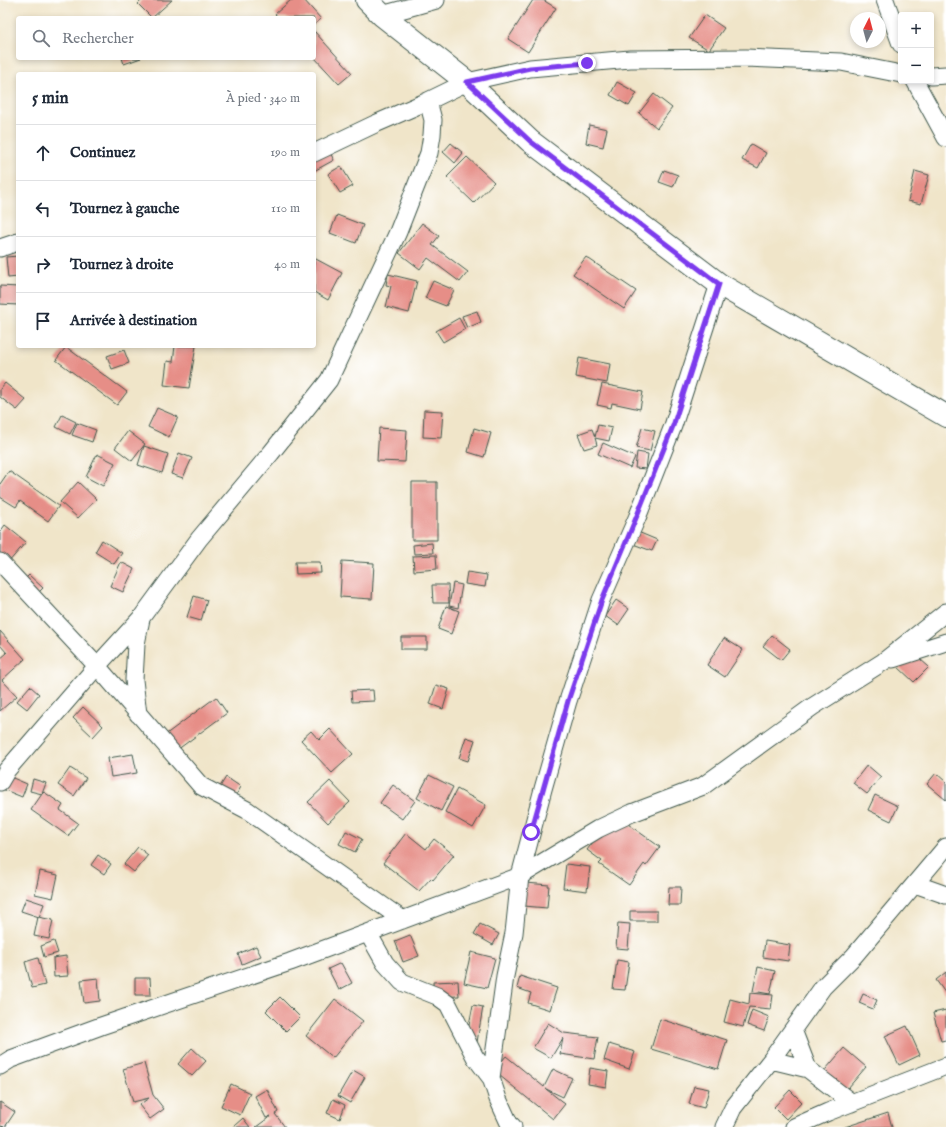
<!DOCTYPE html>
<html lang="fr">
<meta charset="utf-8">
<style>
:root{--surface:#fff;--page:#f2f2f3;--text:#1f2937;--muted:#747a83;--line:#e0e1e3}
body{margin:0;font-family:"IM FELL English",serif;background:var(--page);color:var(--text)}
.controls{position:absolute;right:12px;top:12px;display:grid;overflow:hidden;border-radius:4px;box-shadow:0 2px 6px #0003}
.controls button{width:36px;height:36px;display:grid;place-items:center;padding:0;border:0;border-bottom:1px solid var(--line);background:var(--surface);color:var(--text);font:20px sans-serif}
.compass{position:absolute;left:850px;top:12px;width:36px;height:36px;border-radius:50%;background:var(--surface);box-shadow:0 2px 6px #0003;rotate:6deg}
.stop{position:absolute;width:12px;height:12px;margin:-9px;border:3px solid #7c3aed;border-radius:50%;background:#fff}
.stop.end{background:#7c3aed;border-color:#fff;box-shadow:0 1px 4px #0008}
.list{margin:0;padding:0;list-style:none}
h2{display:flex;justify-content:space-between;align-items:center;height:52px;margin:0;padding:0 16px;font-size:17px}
h2 small{font-size:13px;font-weight:400;color:var(--muted)}
.list li{display:grid;grid-template-columns:26px 1fr auto;gap:12px;align-items:center;box-sizing:border-box;height:56px;padding:0 16px;border-top:1px solid var(--line)}
.list b{display:block;font-size:15px;white-space:nowrap}
.list em{font-size:13px;font-style:normal;color:var(--muted)}
.icon{flex:none;width:22px;height:22px;fill:none;stroke:currentColor;stroke-width:2;stroke-linecap:round;stroke-linejoin:round}
.map{position:relative;flex:none;width:946px;height:1127px;overflow:hidden}
.search{position:absolute;background:var(--surface);box-shadow:0 2px 6px #0003;left:16px;top:16px;width:300px;height:44px;display:flex;align-items:center;gap:10px;box-sizing:border-box;padding:0 14px;border-radius:4px;color:var(--muted);font-size:15px}
.panel{position:absolute;background:var(--surface);box-shadow:0 2px 6px #0003;left:16px;top:72px;width:300px;height:276px;border-radius:4px}
.map>svg:first-child{display:block}
</style>
<div class="map">
<svg width="946" height="1127" viewBox="0 0 946 1127">
<rect width="100%" height="100%" fill="#fff"/>
<filter id="ink" filterUnits="userSpaceOnUse"><feTurbulence type="fractalNoise" baseFrequency=".025" numOctaves="2"/><feDisplacementMap in="SourceGraphic" scale="8" xChannelSelector="R" yChannelSelector="G"/><feConvolveMatrix kernelMatrix="1 2 1 2 8 2 1 2 1" color-interpolation-filters="sRGB"/></filter>
<filter id="wash" filterUnits="userSpaceOnUse"><feTurbulence type="fractalNoise" baseFrequency=".012" numOctaves="4" result="noise"/><feDisplacementMap in="SourceGraphic" scale="16" xChannelSelector="R" yChannelSelector="G"/><feGaussianBlur stdDeviation="0.9" result="paint"/><feColorMatrix in="noise" values="0 0 0 0 0 0 0 0 0 0 0 0 0 0 0 0 0 1.4 0 .05"/><feComposite in="paint" operator="in"/></filter>
<g filter="url(#wash)">
<rect width="100%" height="100%" fill="#f0e5c9"/>
<g id="blocks">
<!-- building -->
<path fill="#e68e87" d="M142,0H172L152,18L138,4Z
M291,0H304L321,19L314,25V18H279L275,14Z
M533,0H543L556,8L528,52L508,39Z
M705,15L724,28L709,50L689,38Z
M314,31L352,73L339,84L314,57Z
M122,58H141L124,64Z
M617,82L637,93L629,106L610,95Z
M654,94L672,108L657,128L639,113Z
M589,125L607,129L603,147L586,143Z
M451,143L463,153L455,163L443,152Z
M751,144L766,153L758,168L742,160Z
M327,147L334,160L314,171V154Z
M467,157L494,182L474,203L447,177Z
M341,166L353,186L340,193L328,174Z
M664,170L678,175L673,187L659,182Z
M915,171L929,175L921,204L908,201Z
M337,215L363,225L356,243L330,233Z
M422,223L439,236L432,245L468,272L460,282L428,258L420,269L399,253Z
M18,256V277L8,278L6,257Z
M586,257L636,291L624,309L573,274Z
M314,258L342,273L328,300L314,292Z
M388,274L417,281L409,313L386,307L391,286L386,285Z
M433,281L454,290L446,306L425,298Z
M0,286L18,287V305L0,304Z
M477,311L481,322L467,328L462,316Z
M459,318L465,329L443,342L436,331Z
M175,346H196L189,388L164,385L167,361L173,362Z
M66,347L127,392L117,405L56,360Z
M124,350L129,363L112,369L107,356Z
M579,358L610,364L607,383L576,377Z
M5,383L26,400L17,410L0,397V389Z
M602,384L643,392L640,409L612,403L611,408L597,405Z
M157,408L178,417L169,437L148,427Z
M424,410L443,411L441,438L423,437Z
M62,415L76,422L70,434L56,427Z
M77,423L96,430L92,442L72,435Z
M598,425L612,428L609,441L595,438L597,445L584,449L578,434L592,429L595,437Z
M379,428L407,430L405,462L377,461Z
M474,428L491,433L484,457L468,452Z
M642,428L655,431L650,451L636,448Z
M128,431L145,444L132,461L115,448Z
M603,443L635,457L630,468L598,454Z
M144,446L168,454L162,473L138,465Z
M637,452L648,454L646,469L635,468Z
M179,453L192,458L183,478L171,474Z
M97,454L115,463L103,486L86,477Z
M9,471L59,506L48,521L20,501L16,507L0,497V484Z
M78,482L96,499L78,518L60,502Z
M412,482H437V540H412Z
M5,525L26,542L8,563L0,557V532Z
M638,532L657,540L652,551L633,544Z
M102,540L122,553L114,564L95,552Z
M432,543L433,553L414,554L413,545Z
M436,555L437,569L414,571L413,556Z
M342,561L374,563L372,599L340,597Z
M121,562L134,569L123,592L110,586Z
M295,562H320L321,573L296,574Z
M467,572L487,575L485,587L465,584Z
M29,575L43,588L33,598L19,585Z
M453,583L462,585L458,608L449,606Z
M432,585H448L449,603H433Z
M194,596L207,600L201,621L187,617Z
M616,600L629,609L618,625L605,616Z
M446,606L459,611L451,634L438,629Z
M0,631L25,659L2,680L17,696L0,711V659L7,653L0,645Z
M772,635L790,649L781,660L763,646Z
M401,637H427V649H401Z
M724,638L743,650L725,677L707,665Z
M911,651L929,667L914,682L897,666Z
M436,685L449,689L443,709L430,704Z
M30,686L39,694L27,709L17,701Z
M373,690L374,701L352,702L351,691Z
M216,697L227,713L177,750L165,735Z
M83,707L103,726L93,737L73,718Z
M330,729L353,754L332,773L301,740L311,731L319,740Z
M466,737L475,740L468,761L459,758Z
M133,754L137,773L111,777L108,758Z
M867,765L881,777L867,794L853,783Z
M70,768L86,778L74,796L58,785Z
M1,773L27,784L22,797L0,788Z
M936,773L946,782V800L927,784Z
M429,775L453,787L441,811L417,798Z
M226,777L241,787L233,800L218,790Z
M33,779L46,783L42,794L44,792L63,805L60,810L78,823L68,836L31,810L42,794L30,791Z
M330,781L350,802L328,823L308,802Z
M393,785L415,801L402,819L380,803Z
M457,789L486,805L473,828L445,812Z
M875,795L898,806L891,821L868,810Z
M614,814L660,847L646,866L644,864L629,885L599,864L602,861L587,850Z
M346,831L362,839L355,852L339,844Z
M406,833L426,849L434,839L454,855L433,880L431,878L419,891L383,863Z
M138,847L148,855L134,872L124,864Z
M98,855L111,864L104,874L91,865Z
M566,864L590,867L587,891L563,888Z
M40,871L58,875L53,898L35,894Z
M526,883L549,885L547,908L524,906Z
M669,887H681L680,905H668Z
M26,898L44,904L39,917L21,911Z
M630,911H657V921H630Z
M38,917L53,920L49,939L34,936Z
M618,923L630,924L628,949L616,948Z
M480,924L499,934L493,945L474,934Z
M410,935L419,956L403,962L395,941Z
M54,941L58,953L44,957L41,946Z
M765,941L790,945L788,961L763,957Z
M256,946L261,956L242,964L238,954Z
M471,952L495,958L487,988L464,983Z
M66,956L68,976L54,977L53,958Z
M38,958L45,985L32,988L25,962Z
M617,960L629,962L625,990L613,989Z
M341,963L352,983L339,990L328,969Z
M758,967L775,971L770,994L753,991Z
M946,972V994L936,980Z
M520,976L557,988L550,1010L528,1003L531,993L517,988Z
M98,978L100,1001L84,1003L81,980Z
M135,978H150L151,995H135Z
M458,981L459,996L434,997L433,982Z
M750,993L773,995L771,1009L749,1007L743,1027L724,1022L730,999L749,1004Z
M863,994L877,1000L873,1009L859,1003Z
M280,997L300,1017L286,1031L266,1011Z
M335,999L363,1021L333,1058L306,1036Z
M473,1005L483,1007L477,1042L466,1040Z
M752,1010L769,1017L764,1031L747,1025Z
M946,1010V1040L941,1041L933,1013Z
M660,1019L727,1040L718,1069L651,1049Z
M548,1023L564,1033L598,1037L594,1059L560,1054L563,1038L551,1058L533,1048Z
M907,1026L920,1055L899,1065L885,1036Z
M609,1044L635,1052L629,1069L604,1060Z
M192,1048L206,1061L192,1076L178,1064Z
M844,1048L866,1067L842,1095L820,1076Z
M506,1056L544,1087L553,1069L572,1078L563,1097L546,1089L565,1104L553,1119L494,1071Z
M144,1063L153,1095L164,1109L150,1119L139,1105L149,1098L133,1102L123,1069Z
M590,1068L608,1071L606,1087L588,1084Z
M353,1070L365,1077L350,1103L338,1096Z
M231,1084L250,1093L240,1115L221,1106Z
M694,1086L709,1089L704,1108L689,1104Z
M267,1089L278,1112L275,1114L285,1127H256L271,1116L266,1118L255,1096Z
M790,1090L802,1102L786,1119L774,1107Z
M333,1099L345,1105L340,1119L327,1113Z
M0,1102L15,1112L5,1127L0,1126Z
M888,1113L892,1127H845Z
M243,1118L250,1127H235L234,1126Z"/>
</g>
</g>
<g filter="url(#ink)">
<use href="#blocks" fill-opacity="0" stroke="#3e564a" stroke-width="1"/>
<g fill="none" stroke-linecap="round" stroke-linejoin="round">
<defs>
<path id="street" d="M885,0L901,44
M382,15L436,0
M931,76L946,75
M915,81L946,138
M314,153L375,124L428,101L467,82L530,68L630,59L746,58L841,62L901,74
M0,248L18,242
M0,562L97,666L201,786L247,810L403,920
M893,659L946,642
M138,714L134,680L136,644L141,619
M0,782L7,770L97,666L141,618L199,539L271,453L329,380L398,232L429,153L432,135L433,120L428,101
M915,884L946,895
M368,933L385,963L402,982L437,996L448,1004L475,1057L491,1078
M793,1030L808,1069
M771,1060L808,1069L852,1103
M0,1066L11,1059L101,1026L290,962L520,876L598,829L632,813L703,786L812,707L883,662L946,612
M513,1127L509,1123L498,1099L491,1078L505,976L514,933L520,876L543,789L568,701L601,600L637,518L673,426L719,284
M724,1127L733,1108L771,1060L823,987L854,956L946,847
M794,1127L828,1112L946,1066"/>
<path id="secondary" d="M367,0L382,15L467,82L530,141L719,284L946,416"/>
</defs>
<!-- street casing -->
<use href="#street" stroke="#3e564a" stroke-width="19"/>
<!-- secondary casing -->
<use href="#secondary" stroke="#3e564a" stroke-width="24"/>
<!-- street -->
<use href="#street" stroke="#fff" stroke-width="17"/>
<!-- secondary -->
<use href="#secondary" stroke="#fff" stroke-width="22"/>
</g>
</g>
<g fill="none" stroke-linecap="round" stroke-linejoin="round" filter="url(#ink)">
<!-- route -->
<path stroke="#7c3aed" stroke-width="5" d="M531,832L568,701L602,600L636,518L673,426L719,284L530,141L467,82L530,68L587,63"/>
</g>
</svg>
<div class="controls">
<button>+</button>
<button>−</button>
</div>
<svg class="compass" viewBox="-18 -18 36 36"><path d="M0-13l5 13h-10z" fill="#e53935"/><path d="M0 13l5-13h-10z" fill="#747a83"/></svg>
<div class="stop" style="left:531px;top:832px"></div>
<div class="stop end" style="left:587px;top:63px"></div>
<div class="search"><svg class="icon" aria-label="search" viewBox="0 0 24 24"><circle cx="10" cy="10" r="6"/><path d="M15 15l6 6"/></svg>Rechercher</div>
<section class="panel">
<h2>5 min<small>À pied · 340 m</small></h2>
<ul class="list">
<li><svg class="icon" aria-label="ahead" viewBox="0 0 24 24"><path d="M12 20V5M6 11l6-6 6 6"/></svg><div><b>Continuez</b></div><em>190 m</em></li>
<li><svg class="icon" aria-label="left" viewBox="0 0 24 24"><path d="M17 20v-9H6M10 6l-5 5 5 5"/></svg><div><b>Tournez à gauche</b></div><em>110 m</em></li>
<li><svg class="icon" aria-label="right" viewBox="0 0 24 24"><path d="M7 20v-9h11M14 6l5 5-5 5"/></svg><div><b>Tournez à droite</b></div><em>40 m</em></li>
<li><svg class="icon" aria-label="arrive" viewBox="0 0 24 24"><path d="M6 21V4h12l-3 4 3 4H6"/></svg><div><b>Arrivée à destination</b></div></li>
</ul>
</section>
</div>
